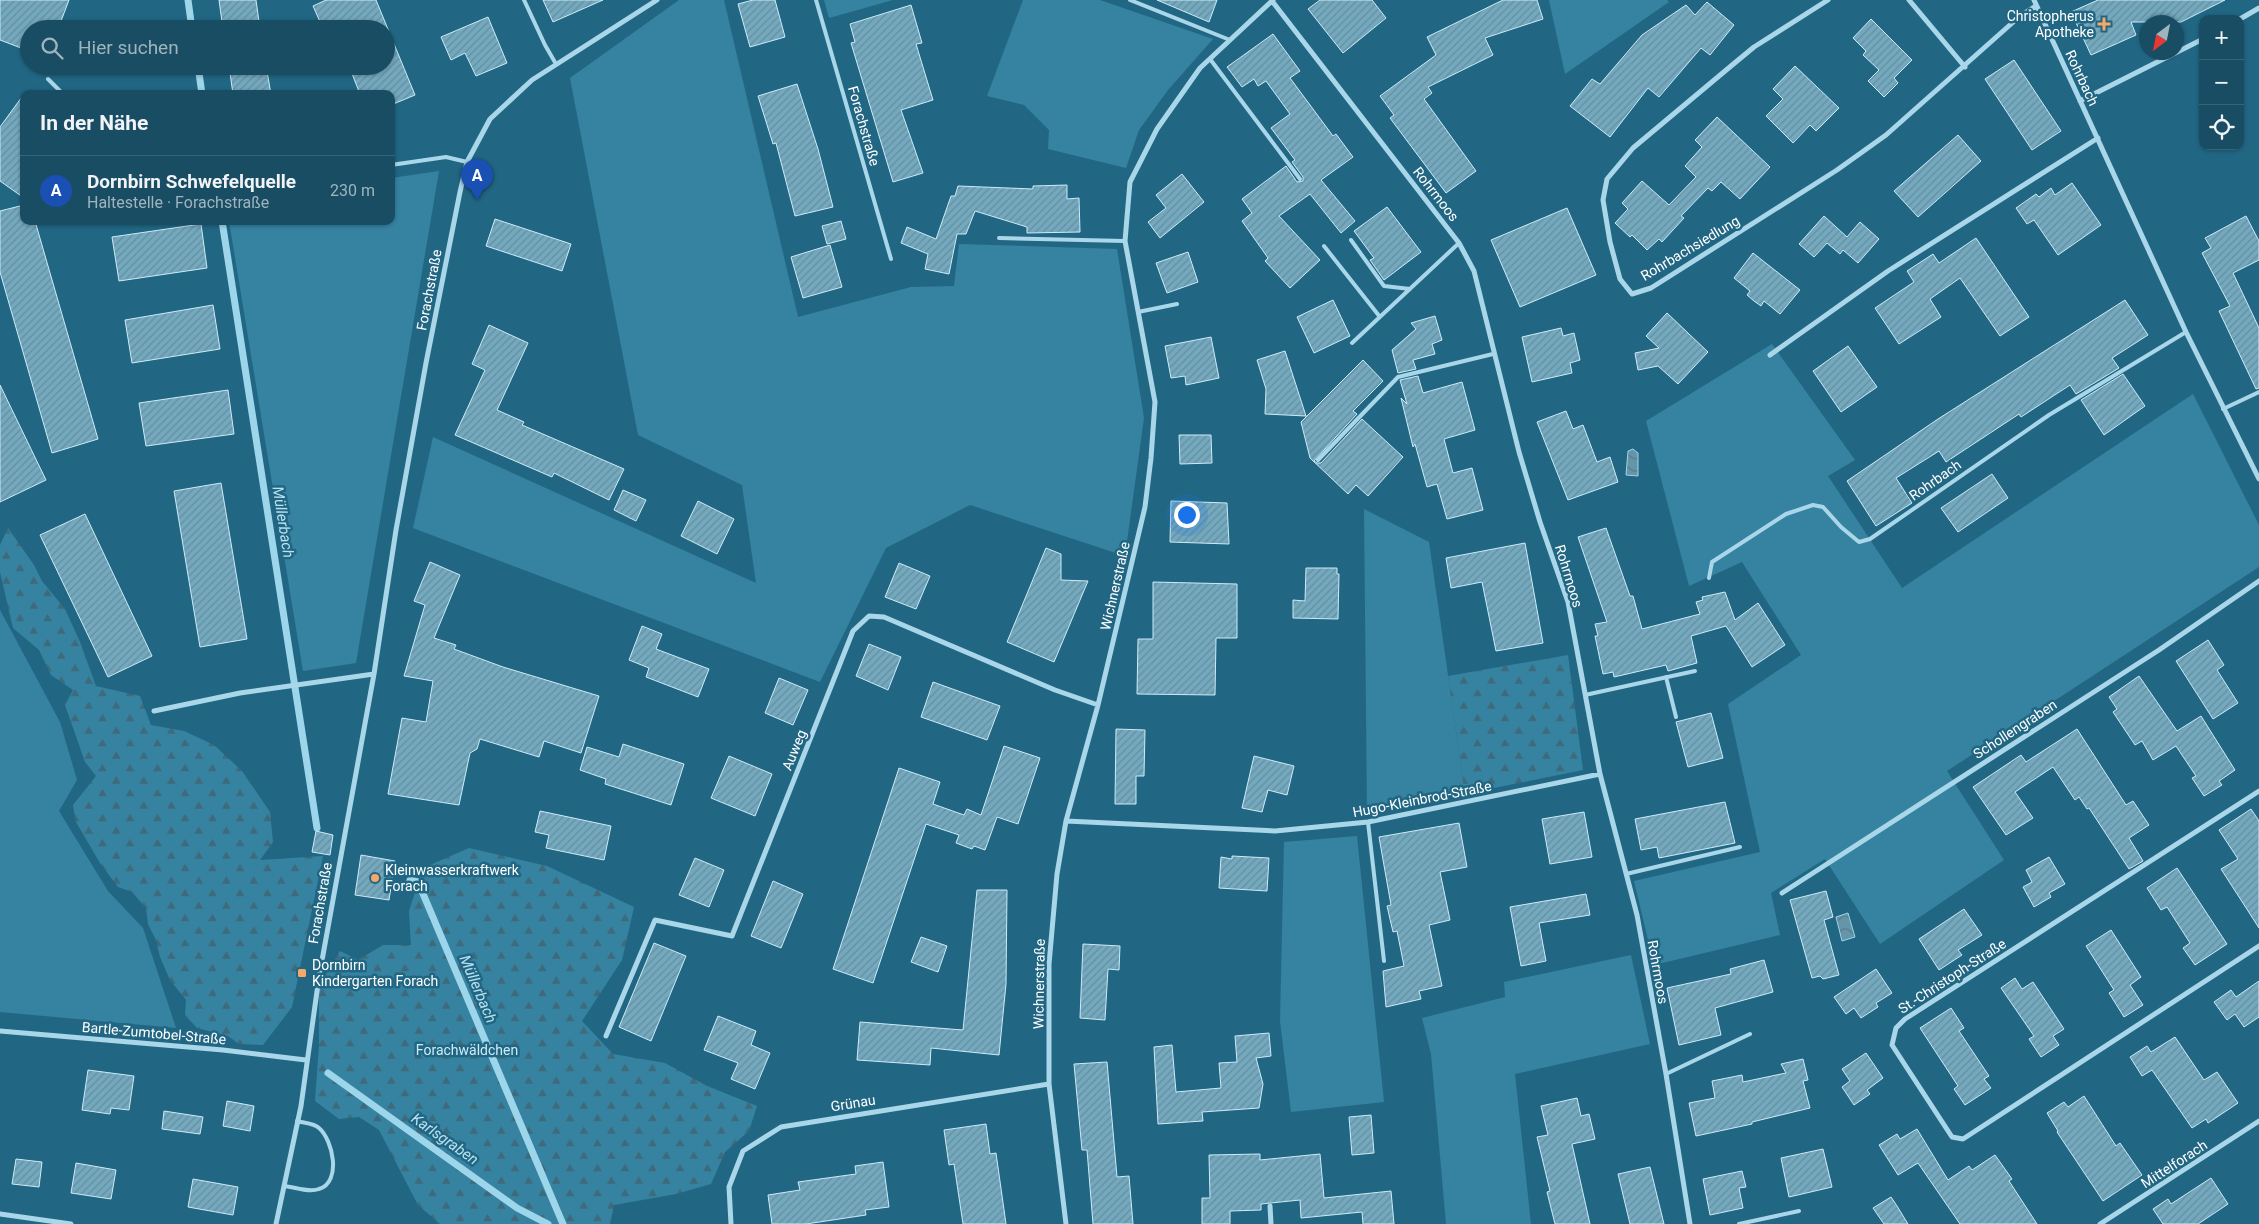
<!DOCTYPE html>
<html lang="de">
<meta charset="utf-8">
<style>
:root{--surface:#194d63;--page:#225469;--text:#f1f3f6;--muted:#9fb4be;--line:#376478;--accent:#90b9f0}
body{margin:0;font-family:Roboto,sans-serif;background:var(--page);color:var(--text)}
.controls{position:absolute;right:15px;top:15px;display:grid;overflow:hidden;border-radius:10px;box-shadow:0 1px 4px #0004}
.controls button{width:45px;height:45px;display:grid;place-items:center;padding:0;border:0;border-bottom:1px solid var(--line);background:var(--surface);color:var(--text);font:25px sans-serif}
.compass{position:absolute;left:2139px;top:15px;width:45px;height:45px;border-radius:50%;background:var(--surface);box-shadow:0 1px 4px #0004;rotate:212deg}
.you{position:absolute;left:1186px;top:514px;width:18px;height:18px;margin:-12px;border:4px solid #fff;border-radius:50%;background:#1a73e8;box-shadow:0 0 0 8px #1a73e833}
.badge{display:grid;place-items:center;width:32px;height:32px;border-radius:50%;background:var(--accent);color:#fff;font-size:16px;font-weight:700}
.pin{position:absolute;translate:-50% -41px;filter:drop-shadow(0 1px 2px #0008)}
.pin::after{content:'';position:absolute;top:26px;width:18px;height:15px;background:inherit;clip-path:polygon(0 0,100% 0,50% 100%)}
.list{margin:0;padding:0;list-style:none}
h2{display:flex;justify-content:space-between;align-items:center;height:65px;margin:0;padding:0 20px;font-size:21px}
h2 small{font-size:16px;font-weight:400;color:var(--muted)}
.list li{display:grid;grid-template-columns:32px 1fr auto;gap:15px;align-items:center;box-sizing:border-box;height:70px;padding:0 20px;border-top:1px solid var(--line)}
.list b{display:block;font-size:19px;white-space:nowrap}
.list p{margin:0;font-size:16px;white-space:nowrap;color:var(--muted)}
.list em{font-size:16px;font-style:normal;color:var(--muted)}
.icon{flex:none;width:28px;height:28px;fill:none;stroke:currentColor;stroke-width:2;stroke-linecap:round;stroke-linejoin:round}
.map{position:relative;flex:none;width:2259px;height:1224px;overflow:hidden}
.search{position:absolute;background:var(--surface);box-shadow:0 1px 4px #0004;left:20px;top:20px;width:375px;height:55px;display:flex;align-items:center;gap:12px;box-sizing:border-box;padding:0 18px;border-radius:28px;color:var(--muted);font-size:19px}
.panel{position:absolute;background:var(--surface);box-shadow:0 1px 4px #0004;left:20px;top:90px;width:375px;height:135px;border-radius:10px}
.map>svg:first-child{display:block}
</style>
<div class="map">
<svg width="2259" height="1224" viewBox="0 0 2259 1224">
<defs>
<pattern id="forest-firs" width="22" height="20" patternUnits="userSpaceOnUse" patternTransform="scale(1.25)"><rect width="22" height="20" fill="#3583a1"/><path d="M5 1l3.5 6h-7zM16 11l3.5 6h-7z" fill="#3f6a7b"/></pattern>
<pattern id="water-waves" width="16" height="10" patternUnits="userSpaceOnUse" patternTransform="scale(1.25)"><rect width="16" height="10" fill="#6495a9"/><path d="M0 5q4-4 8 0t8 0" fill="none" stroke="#5c7b88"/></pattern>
<pattern id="building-hatch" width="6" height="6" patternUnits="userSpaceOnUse" patternTransform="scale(1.25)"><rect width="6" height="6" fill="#73a9bf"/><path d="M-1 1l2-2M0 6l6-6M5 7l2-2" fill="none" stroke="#678d9c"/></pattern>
</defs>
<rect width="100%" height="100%" fill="#216784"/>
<!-- green -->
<path fill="#3583a1" d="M679,0H724L798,317L911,287L954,286L959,244L1117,249L1144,418L1125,556L970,505L886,548L820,682L413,528L433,437L756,583L742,485L638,435L570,78Z
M824,0H893L829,18Z
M1023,0H1100L1213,39L1168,90L1139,130L1126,168L1048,149L1049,130L1024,105L987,96Z
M1549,0H1667L1669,2L1565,74Z
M439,171L356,663L303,671L229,221H391V178Z
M1772,344L1855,460L1828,476L1902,588L2193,394L2259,525V567L1947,771L2004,860L1880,944L1825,859L1771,893L1780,935L1654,965L1634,881L1760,852L1728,704L1801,655L1742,562L1689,586L1646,421Z
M1364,509L1429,542L1465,794L1367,813Z
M0,610L60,722L77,780L59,811L108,891L143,928L176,1028L0,1012Z
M1357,836L1384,1102L1291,1112L1280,1021L1284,842Z
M1631,955L1650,1044L1515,1074L1531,1224H1446L1431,1054L1422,1018L1505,997L1504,982Z"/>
<!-- forest -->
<path fill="url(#forest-firs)" d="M8,528L34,565L42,581L65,609L80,642L96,686L140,696L151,725L184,731L214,745L242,771L270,812L273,842L260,860L323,856L292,1007L263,1045L239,1044L228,1036L197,1028L185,1015L186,1000L170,980L160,957L156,940L148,924L146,908L132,892L118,887L100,863L76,822L73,805L96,776L85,762L65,705L73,690L51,675L39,650L13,628L0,572V545Z
M1568,655L1583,770L1465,794L1448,676Z
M469,848L547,866L634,907L622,960L582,1021L613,1054L665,1063L707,1086L757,1106L749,1131L725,1152L711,1184L676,1194L614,1205L610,1224H440L418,1205L379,1130L359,1117L339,1119L315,1101L319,1045V986L340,951L358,960L383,945H411L409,911L423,868Z"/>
<!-- water -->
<path fill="url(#water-waves)" stroke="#9dd5ea" d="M1633,449L1638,453V476L1626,475L1628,451Z
M1848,913L1855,937L1842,941L1836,917Z"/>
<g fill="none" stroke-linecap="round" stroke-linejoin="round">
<!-- stream -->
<path stroke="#9dd5ea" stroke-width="7" d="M188,0L192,29
M198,66L202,94
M222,221L317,828
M410,880L418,882L563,1224
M328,1073L517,1208L548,1224"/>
</g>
<!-- building -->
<path fill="url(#building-hatch)" stroke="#cdebf7" d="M0,0H69L58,29H29V51L0,40Z
M219,0H256L260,29H223Z
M326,0H376L415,95L391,105V94H360L349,66H386V29H333L330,20L321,24L313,6Z
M543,0H603L553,22Z
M753,0H775L785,37L750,47L738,4Z
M1157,0H1217L1209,22Z
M1320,0H1372L1386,18L1343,53L1308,9Z
M1503,0H1537L1543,19L1485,38L1493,55L1428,87L1432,93L1424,99L1476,171L1446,193L1390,118L1394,115L1380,96L1436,55L1427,37Z
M2098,0H2225L2181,22H2131L2136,35L2091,55L2071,12Z
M1707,2L1734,25L1710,55L1701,48L1659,97L1648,88L1610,137L1570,106L1592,79L1600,84L1642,35L1686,5L1695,15Z
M911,5L922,43L916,44L933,100L901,110L923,173L893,182L851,43L855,42L850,24Z
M488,17L507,63L476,76L465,53L451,60L441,37Z
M1871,19L1912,60L1894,78L1898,83L1884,97L1868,81L1879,70L1863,55L1866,51L1853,38Z
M1273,34L1300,71L1290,78L1333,136L1336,134L1353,157L1321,180L1355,221L1341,233L1310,194L1279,216L1320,260L1290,288L1265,261L1268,258L1242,221L1252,213L1242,199L1286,166L1297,182L1303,181V177L1292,162L1295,160L1271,128L1290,114L1266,81L1258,86L1254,79L1242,87L1227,67Z
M2014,60L2061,131L2032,150L1985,79Z
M229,66H266L271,94H233Z
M1795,66L1839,108L1816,131L1810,125L1793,143L1766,116L1783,99L1773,89Z
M797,84L818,149L833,207L795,216L776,143L773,144L758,96Z
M24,94V198L0,181V127Z
M1717,117L1770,167L1740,199L1721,182L1712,191L1708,188L1681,216L1684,218L1662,242L1659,239L1647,250L1632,235L1630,237L1615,223L1628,209L1622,203L1642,181L1669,205L1696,177L1685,166L1702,147L1695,140Z
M1958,135L1981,161L1918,217L1894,191Z
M1182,174L1204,202L1160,238L1148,222L1166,208L1156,195Z
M2072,183L2101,225L2058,255L2034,220L2027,224L2016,208L2036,194L2039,197L2051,188L2055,195Z
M1067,185V199L1079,198L1080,232L1027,233V227L975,211L966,234H957L949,274L925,269L928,254L901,243L907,227L936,239L951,196H955L958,186L1033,189V186Z
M24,205V221H35L98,439L52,453L0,272V211Z
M1387,207L1421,252L1384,280L1370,260L1374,258L1354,231Z
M1567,208L1596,275L1520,307L1491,240Z
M1824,216L1847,237L1860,222L1879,239L1858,263L1843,250L1840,254L1827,243L1814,257L1799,244Z
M2246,216L2259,241V260L2233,273L2259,328V388L2256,389L2219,311L2230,306L2202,253L2211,248L2205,238Z
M495,219L571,244L562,271L486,246Z
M841,221L846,239L827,244L822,226Z
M201,224L207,268L119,281L112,237Z
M1976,238L2029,317L2000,336L1960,278L1930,299L1941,317L1899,344L1875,308L1914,282L1907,271L1933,254L1939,263Z
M830,245L842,287L803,298L791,257Z
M1188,252L1198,282L1167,293L1156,263Z
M1753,253L1800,290L1780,314L1764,301L1761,306L1754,301L1747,295L1750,291L1734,278Z
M1333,300L1350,336L1314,353L1297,317Z
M2125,300L2148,335L2112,358L2119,368L2076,394L2070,385L2021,417L2019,414L1946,462L1939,451L1896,478L1912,503L1876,526L1847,481L1938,419Z
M213,305L220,349L132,363L125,320Z
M1667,313L1708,352L1678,384L1658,366L1638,370L1635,353L1659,348L1646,336Z
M1435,316L1442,340L1432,344L1435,354L1413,360L1416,369L1398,373L1392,350L1416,329L1411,323Z
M489,325L528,343L497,410L524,422L522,425L624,469L609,500L554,473L552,477L455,435L485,370L472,364Z
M1561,328L1563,336L1574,333L1580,360L1570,363L1572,373L1532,382L1522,337Z
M1211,337L1219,378L1186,385L1185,376L1171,378L1165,346Z
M1848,346L1877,387L1841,412L1813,371Z
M1285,351L1306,416L1265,414L1266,389L1257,360Z
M1363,360L1383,381L1353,411L1357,414L1314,461L1317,463H1321L1362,419L1403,457L1368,496L1356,485L1348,494L1310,458L1301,422Z
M2123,374L2145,406L2104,435L2081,400Z
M1418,376L1423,393L1462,382L1475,430L1444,439L1453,473L1472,468L1483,510L1447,519L1437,484L1427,487L1415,444L1413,447L1401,398L1407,404L1400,380Z
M0,385L46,480L0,502Z
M228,390L234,434L146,446L139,403Z
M1566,411L1573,429L1583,425L1597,462L1610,457L1618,482L1568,500L1537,422Z
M1179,435H1211L1212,463L1180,464Z
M1992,474L2008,498L1958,532L1941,508Z
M221,483L247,639L200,647L174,491Z
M623,490L646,500L636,521L614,510Z
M698,501L734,519L717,554L681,536Z
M1171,501L1227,503L1229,544L1170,542Z
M85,514L152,656L108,677L40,535Z
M1606,528L1630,596H1633L1642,629L1700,614L1696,602L1703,600L1702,597L1725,592L1735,620L1758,603L1785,645L1752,667L1726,626L1691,636L1697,663L1668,671L1666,665L1614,677L1613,672L1603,674L1595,636H1598L1595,624L1607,622L1578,537Z
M1525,543L1543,643L1496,651L1482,582L1451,588L1446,558Z
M1046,548L1061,554V580L1088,581L1054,662L1007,642Z
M430,562L460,575L434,638L456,645L454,649L503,667L599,696L581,753L544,741L539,757L480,739L477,749L470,753L459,805L388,794L402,718L426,722L433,681L404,676L425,605L414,601Z
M899,563L930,576L916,609L885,597Z
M1306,568H1337V574H1339L1338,619L1293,618V600L1305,601Z
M1153,582L1237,584V638H1216L1215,695L1137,694L1138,639H1153Z
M642,626L662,634L656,649L709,669L698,697L646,677L649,668L629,660Z
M2208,640L2224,665L2217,670L2238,703L2213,719L2176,661Z
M869,644L901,657L888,690L856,676Z
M2139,676L2177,731L2201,716L2235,770L2219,781L2222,785L2204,796L2192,778L2196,776L2176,746L2153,760L2142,741L2135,745L2113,712L2117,709L2109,697Z
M779,678L808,690L793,725L765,713Z
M933,682L1000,706L987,740L921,717Z
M1711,713L1723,758L1688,767L1676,722Z
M1116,729L1145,730L1144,776H1136V804H1115Z
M2077,729L2126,805L2133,801L2149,825L2129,838L2143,861L2129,869L2089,808L2087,809L2079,797L2075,800L2053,767L2015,792L2033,818L2006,835L1973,787L2021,755L2026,762Z
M623,744L684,764L671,805L605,784L606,779L580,770L587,747L619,757Z
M1004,746L1040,758L1018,824L997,817L985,850L974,846L972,849L956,843L959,835L926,824L873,983L833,969L899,768L940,782L933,804L964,815L967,809L981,815Z
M729,756L772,774L755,816L711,798Z
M1254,756L1294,766L1287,795L1268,790L1262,812L1242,808Z
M1725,802L1735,843L1659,858L1657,847L1641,850L1635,819Z
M2251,809L2259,821V928L2221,869L2238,859L2219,830Z
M540,811L611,826L604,860L546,848L549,835L535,832Z
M1584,812L1592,857L1550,864L1542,819Z
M1459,823L1467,867L1440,872L1450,920L1429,925L1442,986L1419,991L1421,999L1386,1007L1383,971L1404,966L1397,931L1393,932L1387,906L1391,905L1379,837Z
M316,831L333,835L330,855L312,852Z
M361,855L395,861L389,900L355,895Z
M1232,856L1269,858L1267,891L1219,888L1221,857L1232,859Z
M2049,857L2065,884L2049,893L2051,897L2034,907L2023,887L2032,882L2026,870Z
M695,858L724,870L709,907L679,895Z
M2177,868L2227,944L2195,965L2183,948L2190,943L2167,907L2161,910L2147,888Z
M773,881L803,894L781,948L751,936Z
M977,890H1007L1006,984L999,1055L931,1048L930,1065L857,1060L860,1022L963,1030Z
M1826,891L1833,917L1824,920L1839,975L1823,979L1820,976L1812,978L1790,900Z
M1586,894L1590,915L1539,923L1546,961L1521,966L1510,907Z
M1964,909L1982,935L1958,950L1962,955L1939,970L1919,939Z
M2111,930L2141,977L2130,985L2143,1005L2124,1017L2109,993L2114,990L2086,946Z
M921,937L947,946L938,972L911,962Z
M654,943L686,956L651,1041L619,1027Z
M1083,944L1120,946L1119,970L1108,969L1105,1020L1080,1018Z
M1764,960L1773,992L1715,1008L1721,1035L1679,1045L1667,988L1731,974L1730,969Z
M1876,969L1892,993L1876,1003L1878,1007L1861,1018L1854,1008L1846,1014L1834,997Z
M2015,978L2022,989L2033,982L2064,1029L2053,1036L2059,1045L2041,1057L2029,1039L2034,1036L2001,988Z
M2259,981V1017L2244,1027L2235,1014L2227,1020L2214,1002L2231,990L2236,997Z
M1951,1008L1964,1028L1959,1031L1989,1076L1984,1079L1991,1088L1965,1105L1954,1089L1958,1086L1920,1028Z
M718,1016L756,1031L751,1045L770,1053L755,1089L731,1079L738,1063L704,1050Z
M1269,1033L1271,1056L1256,1058L1263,1084L1259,1108L1202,1112L1203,1121L1158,1124L1154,1047L1172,1045L1176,1092L1221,1088L1219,1063L1237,1062L1235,1036Z
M2175,1037L2204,1080L2217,1072L2238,1103L2208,1123L2206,1119L2192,1128L2152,1070L2142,1076L2130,1057L2147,1046L2151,1052Z
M1866,1053L1883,1078L1867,1090L1870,1094L1854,1105L1842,1087L1850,1081L1842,1069Z
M1803,1059L1808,1080L1803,1081L1810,1108L1752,1122V1124L1696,1136L1689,1103L1715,1098L1712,1081L1742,1075L1743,1082L1786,1073L1781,1064Z
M1107,1062L1117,1177L1129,1176L1133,1224H1093L1087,1150H1082L1074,1064Z
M88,1070L134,1076L129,1110L111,1108L110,1114L82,1110Z
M2084,1096L2116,1146L2120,1143L2142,1175L2103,1201L2057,1132L2058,1131L2047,1113L2064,1102L2068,1107Z
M1577,1098L1581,1116L1589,1114L1595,1139L1572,1144L1590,1224H1555L1547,1192L1550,1191L1537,1137L1548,1135L1541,1106Z
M227,1101L254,1106L250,1131L223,1126Z
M164,1111L203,1117L200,1134L162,1129Z
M1371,1115L1374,1153L1352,1155L1349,1117Z
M986,1124L990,1154L996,1153L1006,1224H963L954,1164L949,1165L944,1130Z
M1917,1129L1948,1180L1969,1166L1972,1170L1995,1155L2012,1179L2009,1181L2037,1224H1960L1918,1163L1898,1175L1879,1145L1897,1134L1900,1139Z
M1823,1149L1832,1187L1789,1197L1781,1158Z
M1260,1154V1160L1320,1154L1324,1198L1391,1191L1394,1224H1363L1362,1212L1301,1218L1300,1200L1261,1204V1210L1230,1211V1224H1202V1198H1210L1209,1155Z
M16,1159L42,1162L39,1187L12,1184Z
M883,1162L889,1207L865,1210L866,1215L806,1224H772L768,1195L800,1190L798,1182L856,1174L855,1166Z
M76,1163L116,1170L111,1199L71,1193Z
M1650,1167L1664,1224H1630L1618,1174Z
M1742,1171L1746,1187L1739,1188L1743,1208L1710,1215L1703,1179Z
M2211,1178L2228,1204L2198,1224H2163L2153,1209L2168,1199L2171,1204Z
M193,1179L238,1187L233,1215L188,1207Z
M1891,1197L1897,1206L1908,1224H1884L1873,1208Z"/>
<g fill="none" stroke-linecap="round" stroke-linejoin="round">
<!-- lane -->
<path stroke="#a9d7e9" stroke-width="4" d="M524,0L545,45L556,64
M816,0L891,259
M1130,0L1230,40
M1210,59L1300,179
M48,79L63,94
M391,165L446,157L467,162
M999,238L1125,241
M1351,240L1384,286L1410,289
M1324,246L1380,317
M1138,312L1177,304
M1352,343L1459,243
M2223,409L2259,392
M1318,460L1398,377L1493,354
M1709,578L1712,562L1786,514L1813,505L1823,507L1841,527L1859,542L1870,539L2049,415L2186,332
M1666,677L1676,717
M1585,695L1695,671
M1368,822L1384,961
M1626,874L1740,847
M1666,1074L1750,1034
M284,1186C295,1187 309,1193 319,1189C342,1182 333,1140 319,1128C314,1123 304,1123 297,1121
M1739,1224L1799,1211"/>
<!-- street -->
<path stroke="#a9d7e9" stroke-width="5" d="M1828,0L1754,47L1731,66L1633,148L1607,179L1603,200L1610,242L1620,279L1632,294L1651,288L1837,170L1886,135L2020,16L2036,6
M1909,0L1965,67
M2034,0L2186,332L2259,479
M1272,1L1459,243L1474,271L1519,452L1540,522L1568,602L1600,774L1637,915L1666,1074L1690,1224
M2240,19L2259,8
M2080,101L2203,39
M1770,355L1888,271L2098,138
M154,711L240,693L374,674
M2259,791L1905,1019L1896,1028L1892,1045L1952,1137L1963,1139L2259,946
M1066,821L1275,831L1368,822L1600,774
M1782,893L2159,650L2259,581
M0,1031L223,1050L306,1060
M606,1036L655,920L732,936L853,631L869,616L884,617L1055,690L1098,705
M1270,1206L1271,1224
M0,1214L71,1224
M276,1224L301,1106L319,977L374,674L396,530L426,363L460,192L467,162L490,119L532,80L657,0
M731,1224L729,1187L743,1151L781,1127L1049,1084
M1066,1224L1049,1084V964L1057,874L1066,821L1098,705L1145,507L1151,458L1155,402L1125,241L1130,182L1157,129L1200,68L1273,0
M2100,1224L2259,1121"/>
</g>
<!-- markers -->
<g fill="#f6a86a" stroke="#216784" stroke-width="2">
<path d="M2101.5 16.5h5v5h5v5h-5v5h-5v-5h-5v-5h5z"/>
<circle cx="375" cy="878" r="5"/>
<rect x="297" y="968" width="10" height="10" rx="2.5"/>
</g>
<g text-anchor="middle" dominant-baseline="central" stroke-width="5" stroke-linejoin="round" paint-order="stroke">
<!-- poi labels -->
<g font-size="14" fill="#fff" stroke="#216784" text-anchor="start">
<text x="2094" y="16" text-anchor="end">Christopherus<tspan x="2094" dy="16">Apotheke</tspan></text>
<text x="385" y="870">Kleinwasserkraftwerk<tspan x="385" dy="16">Forach</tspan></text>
<text x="312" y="965">Dornbirn<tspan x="312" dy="16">Kindergarten Forach</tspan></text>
</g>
<!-- street labels -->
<g font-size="14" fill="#fff" stroke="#216784">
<text transform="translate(2082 78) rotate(65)">Rohrbach</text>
<text transform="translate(864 126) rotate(74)">Forachstraße</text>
<text transform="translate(1436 194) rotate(52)">Rohrmoos</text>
<text transform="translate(1690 248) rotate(-31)">Rohrbachsiedlung</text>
<text transform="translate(429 290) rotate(-79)">Forachstraße</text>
<text transform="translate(1935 480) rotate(-35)">Rohrbach</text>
<text transform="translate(1569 576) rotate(73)">Rohrmoos</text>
<text transform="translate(1115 586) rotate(-77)">Wichnerstraße</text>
<text transform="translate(2015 729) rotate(-33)">Schollengraben</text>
<text transform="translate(794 750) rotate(-68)">Auweg</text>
<text transform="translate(1422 799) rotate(-11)">Hugo-Kleinbrod-Straße</text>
<text transform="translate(320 903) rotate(-80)">Forachstraße</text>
<text transform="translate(1658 972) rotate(80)">Rohrmoos</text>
<text transform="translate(1952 976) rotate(-33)">St.-Christoph-Straße</text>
<text transform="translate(1039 984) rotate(-89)">Wichnerstraße</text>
<text transform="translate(154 1033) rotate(5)">Bartle-Zumtobel-Straße</text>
<text transform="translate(853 1103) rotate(-9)">Grünau</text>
<text transform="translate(2174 1164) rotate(-33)">Mittelforach</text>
</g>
<!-- park labels -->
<g font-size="14" fill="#cdebf7" stroke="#216784">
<text x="467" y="1050">Forachwäldchen</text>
</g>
<!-- water labels -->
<g font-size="15" font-style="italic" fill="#b8e2f1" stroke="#216784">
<text transform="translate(283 522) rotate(81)">Müllerbach</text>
<text transform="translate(478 989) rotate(67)">Müllerbach</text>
<text transform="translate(445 1139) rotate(35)">Karlsgraben</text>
</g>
</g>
</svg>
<div class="controls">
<button>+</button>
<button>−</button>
<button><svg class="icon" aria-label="locate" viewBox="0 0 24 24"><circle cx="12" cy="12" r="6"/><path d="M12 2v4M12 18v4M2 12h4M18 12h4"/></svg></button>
</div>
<svg class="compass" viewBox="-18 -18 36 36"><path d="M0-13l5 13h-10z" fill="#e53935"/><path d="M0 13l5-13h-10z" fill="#9fb4be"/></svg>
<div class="you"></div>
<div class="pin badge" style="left:477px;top:200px;background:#1a4fb4">A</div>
<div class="search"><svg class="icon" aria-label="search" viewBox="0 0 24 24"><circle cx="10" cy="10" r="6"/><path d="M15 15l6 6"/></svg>Hier suchen</div>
<section class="panel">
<h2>In der Nähe<small></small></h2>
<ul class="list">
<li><span class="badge" style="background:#1a4fb4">A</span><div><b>Dornbirn Schwefelquelle</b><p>Haltestelle · Forachstraße</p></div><em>230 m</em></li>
</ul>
</section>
</div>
